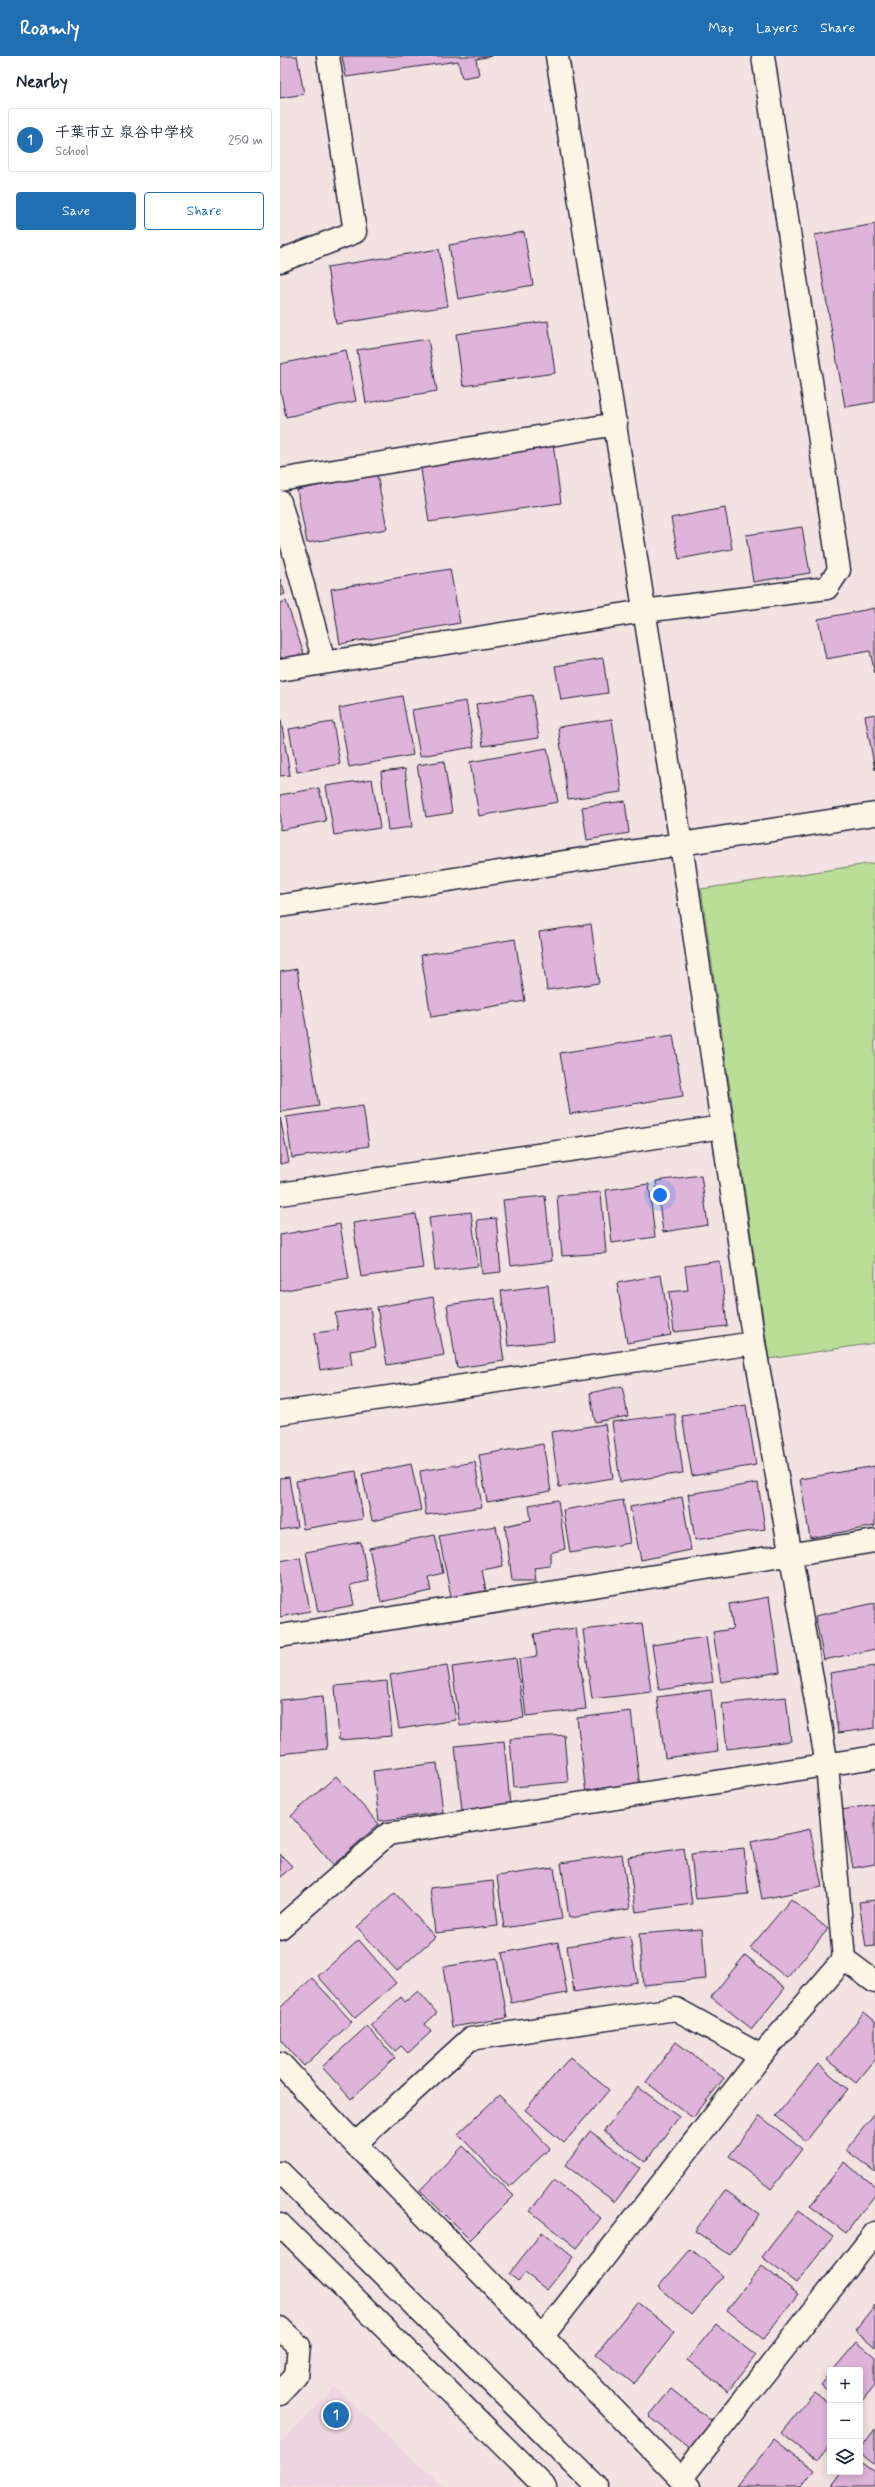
<!DOCTYPE html>
<meta charset="utf-8">
<style>
:root{--surface:#fff;--page:#f2f2f3;--text:#1f2937;--muted:#747a83;--line:#e0e1e3;--accent:#1f6fb2}
body{margin:0;font-family:Mynerve,"Klee One",sans-serif;background:var(--page);color:var(--text)}
.controls{position:absolute;right:12px;bottom:12px;display:grid;overflow:hidden;border-radius:4px;box-shadow:0 2px 10px #0003}
.controls button{width:36px;height:36px;display:grid;place-items:center;padding:0;border:0;border-bottom:1px solid var(--line);background:var(--surface);color:var(--text);font:20px sans-serif}
.you{position:absolute;left:380px;top:1139px;width:14px;height:14px;margin:-10px;border:3px solid #fff;border-radius:50%;background:#1a73e8;box-shadow:0 0 0 6px #1a73e833}
.badge{display:grid;place-items:center;width:26px;height:26px;border-radius:50%;background:var(--accent);color:#fff;font-size:13px;font-weight:700}
.pin{position:absolute;translate:-50% -50%;border:2px solid #fff;box-shadow:0 1px 4px #0006}
.list{margin:0;padding:0;list-style:none}
h2{display:flex;justify-content:space-between;align-items:center;height:52px;margin:0;padding:0 16px;font-size:17px}
h2 small{font-size:13px;font-weight:400;color:var(--muted)}
.list li{display:grid;grid-template-columns:26px 1fr auto;gap:12px;align-items:center;box-sizing:border-box;height:64px;margin:0 8px 8px;padding:0 8px;border:1px solid var(--line);border-radius:4px}
.list b{display:block;font-size:15px;white-space:nowrap}
.list p{margin:0;font-size:13px;white-space:nowrap;color:var(--muted)}
.list em{font-size:13px;font-style:normal;color:var(--muted)}
.actions{display:flex;gap:8px;padding:12px 16px}
.actions a{flex:1;padding:9px 0;border:1px solid var(--accent);border-radius:4px;text-align:center;font-size:14px;color:var(--accent)}
.actions .main{background:var(--accent);color:#fff}
.icon{flex:none;width:22px;height:22px;fill:none;stroke:currentColor;stroke-width:2;stroke-linecap:round;stroke-linejoin:round}
.map{position:relative;flex:none;width:595px;height:2431px;overflow:hidden}
header{display:flex;align-items:center;gap:24px;box-sizing:border-box;height:56px;padding:0 20px;background:var(--accent);color:#fff}
header strong{font-size:19px}
nav{display:flex;gap:22px;margin-inline-start:auto;font-size:14px}
main{display:flex}
aside{flex:1;background:var(--surface)}
.map>svg:first-child{display:block}
</style>
<header>
<strong>Roamly</strong>
<nav><a>Map</a><a>Layers</a><a>Share</a></nav>
</header>
<main>
<aside>
<h2>Nearby<small></small></h2>
<ul class="list">
<li><span class="badge">1</span><div><b>千葉市立 泉谷中学校</b><p>School</p></div><em>250 m</em></li>
</ul>
<div class="actions"><a class="main">Save</a><a>Share</a></div>
</aside>
<div class="map">
<svg width="595" height="2431" viewBox="0 0 595 2431">
<rect width="100%" height="100%" fill="#f3e2e2"/>
<filter id="ink" filterUnits="userSpaceOnUse"><feTurbulence type="fractalNoise" baseFrequency=".025" numOctaves="2"/><feDisplacementMap in="SourceGraphic" scale="8" xChannelSelector="R" yChannelSelector="G"/><feConvolveMatrix kernelMatrix="1 2 1 2 8 2 1 2 1" color-interpolation-filters="sRGB"/></filter>
<g filter="url(#ink)">
<!-- built -->
<path fill="#edd4e0" d="M55,2331L163,2431H0V2388Z"/>
<!-- green -->
<path fill="#badd97" stroke="#6e8069" d="M595,807V1287L489,1303L421,833Z"/>
<!-- building -->
<path fill="#dfb4da" stroke="#22223b" d="M0,0H17L24,38L0,42Z
M62,0H212L196,3L199,19L182,22L178,5L66,21Z
M595,168V346L565,351L535,179Z
M244,176L253,229L178,243L169,189Z
M159,193L168,250L56,268L47,211Z
M268,265L275,317L183,330L176,278Z
M148,283L157,335L86,347L77,294Z
M66,294L76,345L6,361L0,333V308Z
M273,387L281,447L149,466L140,407Z
M97,418L107,473L27,487L17,434Z
M445,452L452,493L399,503L391,462Z
M522,471L530,517L473,526L466,479Z
M170,513L180,567L60,588L51,533Z
M0,523L5,538L0,540Z
M6,545L24,598L0,607V547Z
M595,552V618L590,595L546,603L538,563Z
M323,602L328,637L281,644L275,610Z
M252,639L259,682L203,690L196,648Z
M122,640L133,699L69,711L59,652Z
M186,645L194,691L140,700L132,654Z
M595,658V714L585,660Z
M332,663L342,736L288,743L278,671Z
M1,664L10,719L0,720V664Z
M53,666L60,708L17,716L9,673Z
M267,692L278,746L199,760L190,706Z
M164,705L172,757L146,761L137,709Z
M125,713L132,771L108,774L101,716Z
M92,723L100,772L54,779L46,730Z
M39,732L46,765L0,774V739Z
M345,745L349,777L307,784L302,751Z
M311,868L319,927L267,934L259,876Z
M235,883L245,945L151,961L141,899Z
M17,913L39,1050L0,1056V916Z
M393,979L403,1040L290,1058L280,997Z
M83,1050L89,1090L12,1102L6,1061Z
M0,1061L9,1106L0,1108Z
M421,1119L428,1169L383,1176L376,1125Z
M369,1128L375,1181L332,1187L326,1134Z
M321,1136L326,1197L282,1200L277,1140Z
M265,1140L272,1205L231,1210L223,1144Z
M191,1156L198,1210L155,1215L149,1161Z
M136,1158L143,1212L81,1221L73,1167Z
M216,1162L221,1216L202,1218L197,1164Z
M60,1168L69,1223L0,1235V1179Z
M440,1205L447,1270L394,1276L389,1236L408,1234L405,1210Z
M381,1219L391,1279L347,1287L337,1227Z
M268,1229L274,1285L228,1290L221,1235Z
M153,1241L164,1299L107,1309L97,1251Z
M215,1242L224,1305L177,1312L167,1249Z
M90,1252L96,1291L70,1295L72,1309L40,1314L34,1277L58,1274L55,1257Z
M342,1330L348,1360L315,1366L310,1337Z
M466,1349L476,1409L412,1420L402,1360Z
M395,1358L403,1417L340,1426L332,1366Z
M325,1368L333,1422L279,1431L271,1376Z
M263,1388L271,1435L207,1446L199,1399Z
M195,1406L202,1451L146,1459L140,1415Z
M131,1408L141,1454L92,1465L82,1418Z
M595,1410V1470L530,1482L520,1423Z
M76,1415L83,1463L23,1473L16,1425Z
M9,1421L17,1471L0,1474V1422Z
M478,1427L485,1473L415,1484L408,1438Z
M402,1441L411,1494L361,1504L350,1451Z
M278,1444L285,1493L270,1497V1510L254,1512L256,1524H232L225,1470L251,1464L249,1449Z
M343,1444L350,1487L290,1497L283,1454Z
M216,1470L223,1510L202,1514L206,1535L171,1541L159,1480Z
M155,1479L163,1517L148,1521L151,1535L101,1546L89,1492Z
M81,1486L88,1525L70,1529L74,1549L38,1556L26,1496Z
M20,1501L30,1555L0,1561V1505Z
M489,1541L500,1616L441,1626L433,1576L453,1573L449,1548Z
M595,1547V1593L544,1604L535,1560Z
M362,1567L371,1636L312,1643L303,1574Z
M296,1572L306,1653L246,1660L239,1603L257,1600L254,1578Z
M426,1581L433,1626L379,1634L372,1589Z
M236,1602L244,1662L180,1670L172,1611Z
M167,1609L176,1664L119,1673L110,1619Z
M595,1610V1672L558,1677L550,1617Z
M107,1625L112,1680L59,1684L55,1630Z
M431,1634L438,1695L385,1702L377,1641Z
M43,1640L47,1693L0,1698V1644Z
M506,1641L511,1685L447,1693L442,1648Z
M351,1655L360,1732L306,1738L297,1662Z
M284,1679L288,1726L234,1731L230,1683Z
M224,1685L230,1749L182,1754L175,1690Z
M157,1707L163,1756L99,1765L93,1715Z
M56,1720L99,1768L53,1809L11,1760Z
M595,1748V1808L573,1812L562,1754Z
M530,1773L542,1831L482,1843L471,1786Z
M404,1792L412,1848L356,1856L348,1801Z
M464,1792L468,1838L416,1843L411,1798Z
M0,1798L12,1810L0,1822Z
M342,1798L350,1853L289,1862L281,1807Z
M274,1812L282,1863L224,1872L217,1820Z
M213,1825L218,1870L155,1877L150,1832Z
M115,1837L155,1881L117,1915L77,1871Z
M511,1843L548,1873L507,1922L470,1892Z
M595,1844V1890L586,1891L579,1846Z
M422,1873L426,1923L363,1929L359,1878Z
M350,1880L357,1926L294,1936L287,1890Z
M79,1884L116,1927L75,1962L38,1920Z
M278,1886L287,1937L231,1947L222,1897Z
M465,1899L505,1932L472,1973L431,1941Z
M217,1902L227,1962L172,1971L163,1911Z
M32,1922L72,1966L24,2010L0,1983V1952Z
M138,1935L157,1957L145,1968L151,1976L128,1997L121,1990L115,1995L91,1969L121,1941L125,1946Z
M584,1956L595,1965V2004L576,2027L547,2004Z
M87,1970L115,2002L71,2043L42,2011Z
M396,1986L444,2022L413,2062L366,2026Z
M290,2001L329,2034L284,2087L245,2054Z
M538,2008L568,2033L526,2085L496,2060Z
M358,2031L399,2061L365,2106L324,2075Z
M219,2039L270,2092L229,2131L178,2078Z
M595,2057V2116L566,2094Z
M480,2060L522,2093L491,2133L449,2100Z
M310,2075L360,2112L335,2146L285,2109Z
M183,2090L234,2140L190,2184L140,2134Z
M564,2106L595,2130V2139L566,2177L530,2150Z
M274,2124L321,2162L297,2192L250,2155Z
M445,2134L479,2158L450,2199L415,2175Z
M518,2155L553,2181L516,2227L482,2201Z
M262,2176L293,2201L267,2234L245,2217L238,2225L229,2218Z
M411,2193L443,2220L411,2259L378,2231Z
M482,2210L518,2238L483,2283L447,2254Z
M357,2246L395,2276L354,2328L316,2298Z
M595,2249V2291L575,2274Z
M436,2268L476,2299L448,2335L407,2304Z
M577,2286L595,2301V2329L580,2347V2314H553Z
M550,2318V2337L541,2329Z
M391,2333L433,2366L411,2394L369,2360Z
M534,2336L550,2348V2389L537,2405L501,2377Z
M595,2373V2409L580,2397V2393Z
M494,2383L534,2414L521,2431H457Z
M580,2405L595,2416L594,2431H551L562,2416H580Z"/>
<g fill="none" stroke-linecap="round" stroke-linejoin="round">
<defs>
<path id="minor" d="M0,205L75,176L48,0
M0,424L336,368
M0,446L44,606
M0,614L364,555L547,532L559,514L483,0
M0,850L595,758
M0,1138L442,1071
M0,1357L474,1287
M0,1580L595,1485
M0,1872L108,1778L595,1701
M564,1903L595,1926
M0,2007L75,2088L409,2431
M75,2088L190,1983L396,1953L481,2000
M0,2116L317,2431
M0,2168L265,2431
M0,2272L19,2290L16,2320L0,2337
M262,2281L481,2000L564,1903L547,1709L474,1287L401,788L277,0
M401,2423L595,2177"/>
</defs>
<!-- minor casing -->
<use href="#minor" stroke="#22223b" stroke-width="25"/>
<!-- minor -->
<use href="#minor" stroke="#fcf5e5" stroke-width="22"/>
</g>
</g>
</svg>
<div class="controls">
<button>+</button>
<button>−</button>
<button><svg class="icon" aria-label="layers" viewBox="0 0 24 24"><path d="M12 4l9 5-9 5-9-5zM3 14l9 5 9-5"/></svg></button>
</div>
<div class="you"></div>
<div class="pin badge" style="left:56px;top:2359px">1</div>
</div>
</main>
